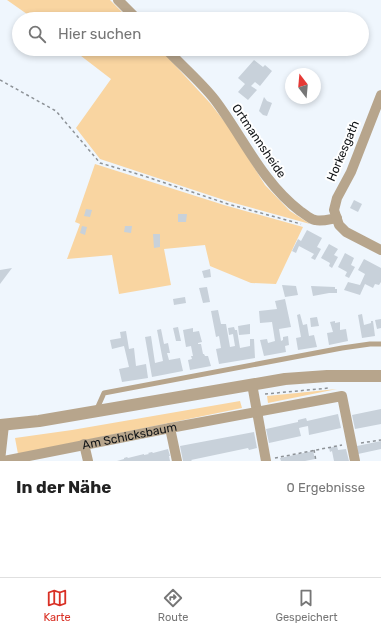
<!DOCTYPE html>
<html lang="de">
<meta charset="utf-8">
<style>
:root{--surface:#fff;--page:#f6f6f6;--text:#222;--muted:#767676;--line:#e0e0e0;--accent:#d93025}
body{margin:0;font-family:Rubik,sans-serif;background:var(--page);color:var(--text)}
.compass{position:absolute;left:285px;top:68px;width:36px;height:36px;border-radius:50%;background:var(--surface);box-shadow:0 2px 6px #0003;rotate:344deg}
.list{margin:0;padding:0;list-style:none}
h2{display:flex;justify-content:space-between;align-items:center;height:52px;margin:0;padding:0 16px;font-size:17px}
h2 small{font-size:13px;font-weight:400;color:var(--muted)}
.icon{flex:none;width:22px;height:22px;fill:none;stroke:currentColor;stroke-width:2;stroke-linecap:round;stroke-linejoin:round}
.map{position:relative;flex:none;width:381px;height:461px;overflow:hidden}
.search{position:absolute;background:var(--surface);box-shadow:0 2px 6px #0003;left:12px;right:12px;top:12px;height:44px;display:flex;align-items:center;gap:10px;box-sizing:border-box;padding:0 14px;border-radius:22px;color:var(--muted);font-size:15px}
.sheet{height:116px;background:var(--surface)}
nav{display:flex;justify-content:space-around;align-items:center;box-sizing:border-box;height:56px;border-top:1px solid var(--line);background:var(--surface);font-size:11px;color:var(--muted)}
nav a{display:grid;justify-items:center;gap:2px}
nav .on{color:var(--accent)}
.map>svg:first-child{display:block}
</style>
<div class="map">
<svg width="381" height="461" viewBox="0 0 381 461">
<rect width="100%" height="100%" fill="#eff6fd"/>
<!-- green -->
<path fill="#f9d5a1" d="M7,0H110L129,19H34Z
M72,49H160L210,103L231,130L265,185L290,211L310,224L227,201L100,159L76,128L111,79Z
M95,164L224,205L303,227L276,284L251,283L210,266L205,245L164,249L171,285L119,294L112,255L67,259L80,224L75,222Z
M337,389L268,403L267,396Z
M240,401L242,408L18,454L15,438L72,430Z"/>
<!-- building -->
<path fill="#c8d1da" d="M254,60L263,67L265,65L272,71L260,86L255,82L251,86L257,90L248,100L238,92L245,84L238,78Z
M264,97L267,101L272,103L267,116L263,115L259,111Z
M354,200L362,204L358,212L350,208Z
M86,209L92,210L90,217L84,216Z
M178,214H187L186,222H178Z
M82,226L87,227L85,235L80,233Z
M125,226H132L131,233L124,232Z
M307,230L322,238L317,247L321,249L315,260L311,258L314,254L299,246L296,253L292,251L298,239L301,241Z
M153,234H160V247L154,248Z
M329,244L338,249L334,255L338,257L332,268L329,266L330,263L321,258Z
M345,253L354,258L351,265L355,267L349,278L345,276L347,272L338,267Z
M364,259L381,268V282L379,285L375,284L373,288L365,284L360,295L344,290L348,282L360,285L365,274L358,270Z
M12,268L0,284V270Z
M210,269L211,277L204,278L202,271Z
M282,285L296,286L298,295L285,297Z
M311,286L335,287V289H337V293H329L313,296Z
M207,287L210,302L203,303L199,288Z
M185,297L186,303L174,305L173,299Z
M285,299L291,327L279,329L281,341L283,340V337L288,336L289,345L285,346L286,352L264,356L260,340L267,339L268,343L275,341L272,322L260,323L259,311L277,309L275,301Z
M218,310L221,324H226L230,347L235,346L233,334L229,335L228,328L234,327L235,330H237L240,348L250,346V339H254L255,358L219,364L216,349L221,348L219,336L216,337L211,311Z
M300,314L303,325L307,324L309,336L314,335L317,347L298,350L296,338L301,337L297,315Z
M362,314L364,325L371,323V321H373L375,336L362,338L358,315Z
M317,317L319,326L311,327L310,318Z
M381,319V328L377,329L375,320Z
M335,321V323L340,322V330L346,329L348,341L329,345L327,333L333,332L330,322Z
M250,324V334L239,335L238,326Z
M178,327L181,341H176L173,328Z
M193,328V332L199,331L202,342L198,343V344H201L203,354H204L205,356H208L211,366L190,370L188,360L192,359L191,356H193L191,346L186,347L183,330Z
M161,329L164,344L168,343L170,353H167L169,360L180,358L183,371L152,377L145,337L151,336L155,363L163,361L157,330Z
M126,331L129,349L134,348L136,366L146,364L148,378L122,382L119,369L129,367L124,346L112,349L110,340L121,338L120,332Z
M381,409V424L355,429L352,415Z
M338,414L341,428L309,435L308,426L303,427L299,428L301,436L269,443L266,429L298,422V420L306,418L307,421Z
M254,432L257,448L249,450L248,448L191,460L192,461H183L180,446Z
M381,441V449L358,454L357,446Z
M337,446L338,450L346,449L349,461H334L332,451L330,452L329,448Z
M168,449L170,456H169L170,461H117L124,459V458L127,457L128,458L144,454V455L149,454L148,453L152,452L153,453Z
M313,451L315,459L305,461H281L280,458Z"/>
<g fill="none" stroke-linecap="round" stroke-linejoin="round">
<!-- path -->
<path stroke="#8d9297" stroke-width="1.5" stroke-dasharray="3 3" stroke-linecap="butt" d="M0,80L56,111L100,163L141,175L228,204L301,224
M265,394L329,388
M361,443L381,440
M314,450L316,461
M275,458L342,445"/>
<!-- service -->
<path stroke="#b7a58c" stroke-width="5" d="M96,411L104,393L342,348L370,344H381"/>
<!-- minor -->
<g stroke="#b7a58c" stroke-width="10">
<path d="M118,0L137,19"/>
<path d="M166,49C182,66 201,82 215,100C243,137 262,182 300,211C305,214 310,219 315,220C322,222 330,219 337,218"/>
<path d="M381,95L351,172L337,198L334,210L339,225L346,232L381,250"/>
<path d="M252,384L266,461"/>
<path d="M170,428L177,461"/>
<path d="M84,444L88,461"/>
<path d="M0,461L4,425"/>
<path id="s1" d="M4,461L170,428L342,396L355,461"/>
</g>
<!-- tertiary -->
<path stroke="#b7a58c" stroke-width="12" d="M0,425L39,421L285,379L327,376H381"/>
</g>
<g text-anchor="middle" dominant-baseline="central" stroke-width="4" stroke-linejoin="round" paint-order="stroke">
<!-- street labels -->
<g font-size="12" fill="#111417" stroke="#fff">
<text transform="translate(259 141) rotate(56)">Ortmannsheide</text>
<text transform="translate(343 151) rotate(-67)">Horkesgath</text>
<text stroke="none"><textPath href="#s1" startOffset="128">Am Schicksbaum</textPath></text>
</g>
</g>
</svg>
<svg class="compass" viewBox="-18 -18 36 36"><path d="M0-13l5 13h-10z" fill="#e53935"/><path d="M0 13l5-13h-10z" fill="#767676"/></svg>
<div class="search"><svg class="icon" aria-label="search" viewBox="0 0 24 24"><circle cx="10" cy="10" r="6"/><path d="M15 15l6 6"/></svg>Hier suchen</div>
</div>
<section class="sheet">
<h2>In der Nähe<small>0 Ergebnisse</small></h2>
<ul class="list">
</ul>
</section>
<nav>
<a class="on"><svg class="icon" aria-label="map" viewBox="0 0 24 24"><path d="M3 6l6-2 6 2 6-2v14l-6 2-6-2-6 2zM9 4v14M15 6v14"/></svg>Karte</a>
<a><svg class="icon" aria-label="directions" viewBox="0 0 24 24"><path d="M12 3l9 9-9 9-9-9zM9 14v-3h6M13 9l2 2-2 2"/></svg>Route</a>
<a><svg class="icon" aria-label="saved" viewBox="0 0 24 24"><path d="M7 4h10v16l-5-4-5 4z"/></svg>Gespeichert</a>
</nav>
